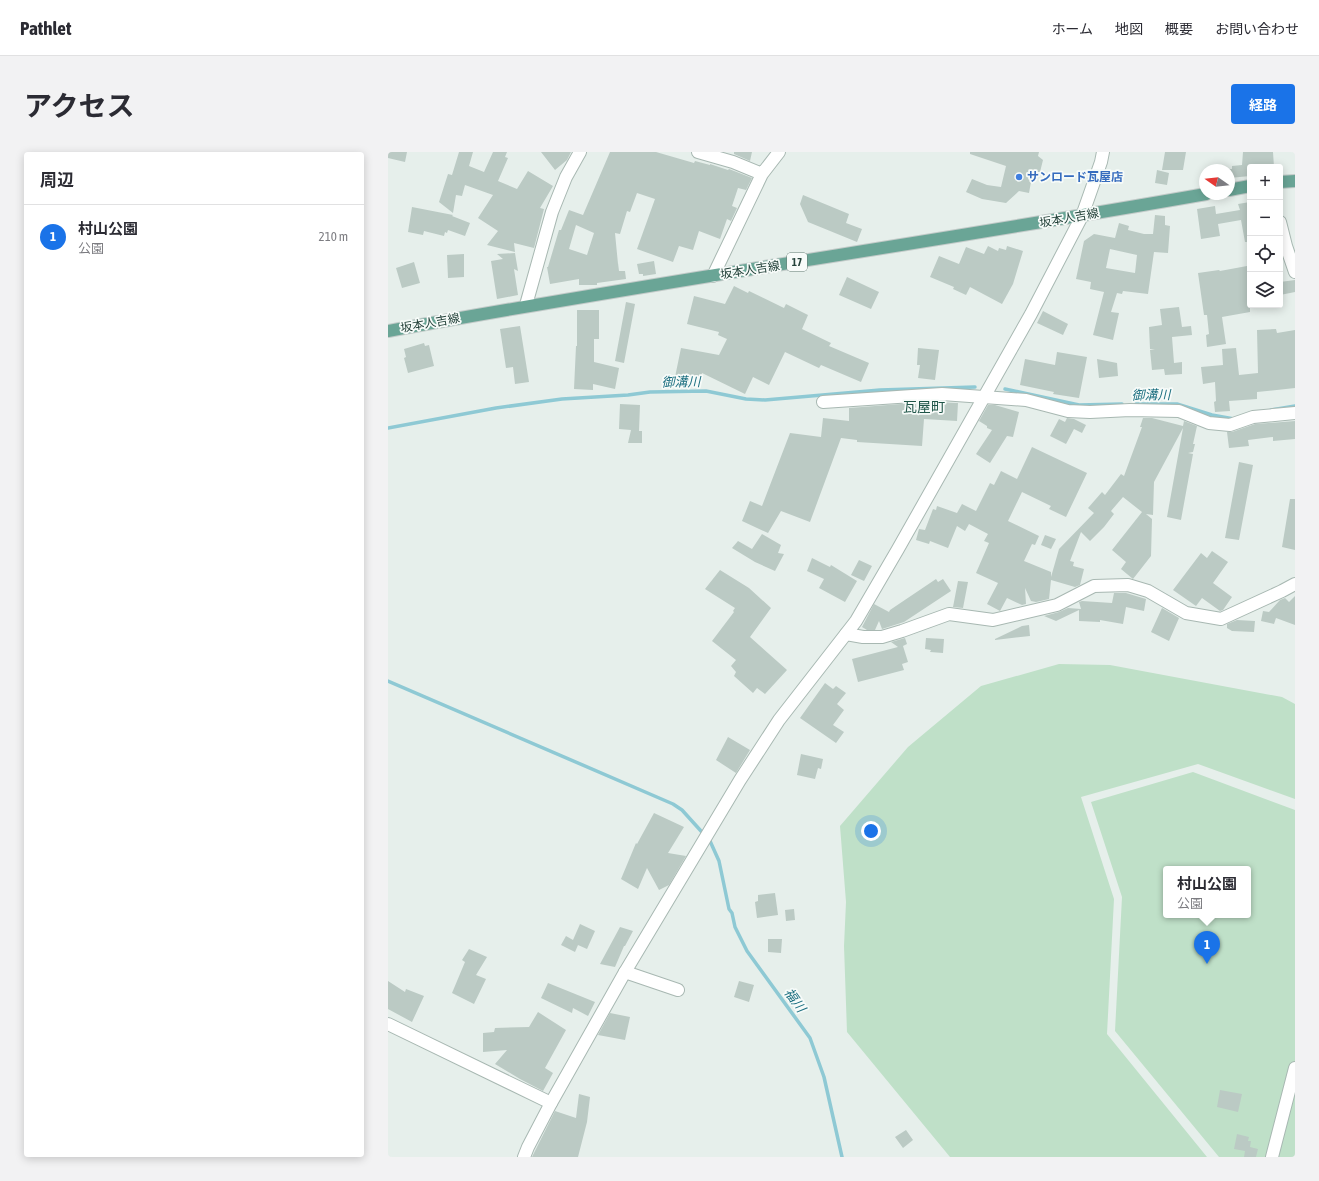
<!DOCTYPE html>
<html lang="ja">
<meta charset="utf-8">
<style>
:root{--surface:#fff;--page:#f2f2f3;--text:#2b2b33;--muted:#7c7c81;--line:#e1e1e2;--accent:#1a73e8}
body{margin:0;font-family:"Asap Condensed","Noto Sans JP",sans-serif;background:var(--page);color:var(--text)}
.controls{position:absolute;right:12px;top:12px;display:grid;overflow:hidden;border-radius:4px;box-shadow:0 2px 10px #0003}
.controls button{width:36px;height:36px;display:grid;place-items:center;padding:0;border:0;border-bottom:1px solid var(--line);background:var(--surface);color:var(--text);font:20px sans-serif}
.compass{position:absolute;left:811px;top:12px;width:36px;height:36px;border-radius:50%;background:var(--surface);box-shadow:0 2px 10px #0003;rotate:284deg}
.you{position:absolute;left:483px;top:679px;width:14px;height:14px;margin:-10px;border:3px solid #fff;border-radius:50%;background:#1a73e8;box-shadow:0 0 0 6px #1a73e833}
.badge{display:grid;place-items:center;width:26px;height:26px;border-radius:50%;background:var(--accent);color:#fff;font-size:13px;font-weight:700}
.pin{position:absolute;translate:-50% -33px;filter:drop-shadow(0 1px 2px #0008)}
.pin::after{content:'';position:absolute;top:21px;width:14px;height:12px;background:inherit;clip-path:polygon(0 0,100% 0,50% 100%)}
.popup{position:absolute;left:775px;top:714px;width:88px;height:52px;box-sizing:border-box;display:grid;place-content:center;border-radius:4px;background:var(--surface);filter:drop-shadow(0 1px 3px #0005);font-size:13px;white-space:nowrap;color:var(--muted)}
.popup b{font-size:15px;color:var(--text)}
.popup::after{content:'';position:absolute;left:50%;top:100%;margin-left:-8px;border:8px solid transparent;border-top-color:var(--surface)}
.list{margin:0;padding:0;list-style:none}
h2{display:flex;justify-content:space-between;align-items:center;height:52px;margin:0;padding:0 16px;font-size:17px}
h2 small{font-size:13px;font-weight:400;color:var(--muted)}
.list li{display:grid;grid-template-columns:26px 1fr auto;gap:12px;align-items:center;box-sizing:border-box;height:64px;padding:0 16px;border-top:1px solid var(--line)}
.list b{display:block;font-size:15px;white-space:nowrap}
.list p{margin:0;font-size:13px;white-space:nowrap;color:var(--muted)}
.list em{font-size:13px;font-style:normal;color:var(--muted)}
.icon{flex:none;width:22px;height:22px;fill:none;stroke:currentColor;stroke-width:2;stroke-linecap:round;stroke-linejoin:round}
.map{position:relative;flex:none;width:907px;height:1005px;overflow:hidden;border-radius:4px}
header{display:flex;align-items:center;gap:24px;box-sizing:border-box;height:56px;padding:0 20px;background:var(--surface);border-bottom:1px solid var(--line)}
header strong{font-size:19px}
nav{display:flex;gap:22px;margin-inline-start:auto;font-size:14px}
.intro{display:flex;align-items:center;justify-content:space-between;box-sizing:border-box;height:96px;padding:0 24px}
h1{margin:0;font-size:28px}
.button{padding:10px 18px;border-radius:4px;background:var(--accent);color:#fff;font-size:14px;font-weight:700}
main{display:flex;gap:24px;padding:0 24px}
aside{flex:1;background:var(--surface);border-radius:4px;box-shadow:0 2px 10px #0003}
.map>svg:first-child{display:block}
</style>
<header>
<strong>Pathlet</strong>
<nav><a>ホーム</a><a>地図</a><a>概要</a><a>お問い合わせ</a></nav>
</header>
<div class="intro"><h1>アクセス</h1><a class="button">経路</a></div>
<main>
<aside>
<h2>周辺<small></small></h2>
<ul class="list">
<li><span class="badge">1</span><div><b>村山公園</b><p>公園</p></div><em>210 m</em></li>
</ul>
</aside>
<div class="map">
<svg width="907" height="1005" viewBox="0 0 907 1005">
<rect width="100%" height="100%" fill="#e6efeb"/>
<!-- green -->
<path fill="#bfe0c8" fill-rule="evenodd" d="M671,512L722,513L894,545L907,552V647L810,612L693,645L726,747L719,882L819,1005H562L459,880L456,794L458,750L452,674L520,595L593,534Z
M805,620L907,658V1005H831L727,879L734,745L703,650ZM778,717H860V763H778Z"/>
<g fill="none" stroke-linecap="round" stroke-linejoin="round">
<!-- stream -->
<path stroke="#8ec9d4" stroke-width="3.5" d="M617,237L691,253L734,252
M748,252H789L824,263L846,267
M883,258L907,254
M0,276L108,256L174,247L240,243L262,240L318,239L358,247L377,248L492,238L587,235
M0,529C95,570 190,611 285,652L294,658L322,689L331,709L341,757L344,761L347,775L359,799L422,886L436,925L454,1005"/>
</g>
<!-- building -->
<path fill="#bbcac4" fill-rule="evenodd" d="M0,0H19L17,10L0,6Z
M71,0H85L81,14L96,20L105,0H119L117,5L120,6L110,29L129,37L140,19L165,34L152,56L156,57L146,96L126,91L127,100L99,93L110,79L90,66L105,43L77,33L74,44L68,43L65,61L51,50L60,22L64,23Z
M153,0H183L179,8L167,18Z
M222,0H268L306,11L307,9L322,13V12L340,18L341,17L364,26L358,38L350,36L344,54L349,56L343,69L339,67L332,87L311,79L305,98L291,94L285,110L249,97L267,47L249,41L242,60L239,59L232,82L227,81L230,112V111L231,119H237L238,127L209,131V133H191V127L162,132L159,115H160L171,78H173L181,58L195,63ZM188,73L206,81L199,103L181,97Z
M346,0H364L362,9L346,2Z
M582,0H651L650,4L655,8L652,20L647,23L646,31L643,30L641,41L631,39L618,51L594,47L578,40L584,27L599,33L613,35L618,14L582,2Z
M777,0H798L795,18H774Z
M855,0H885L886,15H862V24L841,26V17H844V14L854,13Z
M769,18L781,21L779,33L767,31Z
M415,43L461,62L458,71L474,77L469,90L420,70L412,52Z
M862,50V90H857L853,68L830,72L832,84L813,87L809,57L827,54L828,62L852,58L850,52Z
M24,55L65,63L64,64L82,71L77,84L60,78L59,81L57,80L56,84L36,79L35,83L20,80Z
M767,63L777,64V73L782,74L780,101L766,100L760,142L735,139L734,142L729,141L723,160L731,161L725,188L705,183L716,140L702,137L703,130L688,127L696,89L706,82L727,86L731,71L741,74L740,78L756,82H765ZM722,97L749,103L747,121L718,116Z
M600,94L610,99L611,96L618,98L619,94L635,99L625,132L614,152L582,135L578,143L565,137L566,135L542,125L551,104L571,112L578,95L596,102Z
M127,101L130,119L126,117L130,143L109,147L103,109L115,107L109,102Z
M76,102V125L60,126L59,103Z
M266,109L268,122L255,124V122H251L249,112Z
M26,110L32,131L14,136L8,116Z
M859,114L862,130V160L834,165L838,192L819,195L818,183L821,182L819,163H816L810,121L831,118L832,119Z
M459,125L491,140L483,157L451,143Z
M907,128V140L892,143V130Z
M346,134L360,141L361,139L396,156L398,152L420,163L414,177L443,191L441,194L481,211L473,230L433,213L431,216L397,200L381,233L365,225L357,242L314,221L311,235L286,230L293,196L331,203L339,187L330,183L331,180L299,172L306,144L337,152Z
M238,150L247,152L236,211L227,209Z
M791,155L794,175L803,174L804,183L784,185L786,211L794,210V222L777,223L776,217L764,218L762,198H767L762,197L761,175L774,173L772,157Z
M189,158H211V187H206V210L231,216L227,237L205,232V238L186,237L188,194H189Z
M655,159L680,172L675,183L649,171Z
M132,174L141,230L127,232L125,215L118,216L112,177Z
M888,177L889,181L907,178V236L869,240V247L841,249L842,259L827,260L826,250L828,249L827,230L815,232L813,215L835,213L834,197L848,196L851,223L870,221L869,178Z
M36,191L37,194L41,193L46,214L20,221L16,206L18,205L16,197Z
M530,196L551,198L547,228L530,226L532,213H529Z
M669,200L699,205L691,246L665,242L666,240L632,233L637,207L667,213Z
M709,207L729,211L730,224L711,226Z
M547,250L570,251L569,269L536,267L534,294L469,290V288L453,286L422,370L393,359L380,381L354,369L362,349L374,354L402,281L433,285L435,266L461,269V256L526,251L528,252V259H547Z
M232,252L252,253L251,279H254V291H240L243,278L231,277Z
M600,253H607L631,260L625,285L619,284L602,311L588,302L604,278L599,276V274L591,269Z
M679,266L686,267L698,273L694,281L686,277L678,292L662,284L671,267L677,270Z
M755,266H764L795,274L796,269L809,274L805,292H807L805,300L800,301L805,302L793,368L779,365L795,276L766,330L765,363L758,362L764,367L763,404L745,427L733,417L738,410L724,398L754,360L735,345L723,359L726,362L716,375L702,389L693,380L682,409L686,410L685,414L696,417L692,433L687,435L663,428L661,447L648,450L643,449L637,436L638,452L634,453L619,446L612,459L599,452L610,431L588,421L601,391L596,389L600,382L581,372L577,379L569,374L560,396L542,389L541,392L528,388L531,377L537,378L545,357L548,358L549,354L569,361L574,352L588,359L602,331L606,333L613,319L629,327L644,295L699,321L678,365L661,357L663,354L634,340L620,369L651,384L647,393L644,392L636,409L663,420V425L671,397L706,361L700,356L714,340L717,343L733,322L736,324L754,275H752Z
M907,269V287L885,289V285L860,288L861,294L841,296L839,280H844L867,272Z
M851,310L865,313L851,388L837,386Z
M902,347H907V398L894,395Z
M374,382L393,393L390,401L396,402L387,419L367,410L344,396L350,389L364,397Z
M657,383L668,387L663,397L653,393Z
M824,399L840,410L825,431L844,445L835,458L832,459L814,446L808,454L785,438L813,401L819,406Z
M424,406L442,415L443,413L469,429L457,450L431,436L436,427L419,419Z
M471,408L484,414L476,429L463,423Z
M332,418L361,436L383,456L362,485L399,518L377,542L369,536L365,541L346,524L348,520L343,514L348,508L324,489L346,460L345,459L347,456L317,437Z
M548,427L550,430L555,427L563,439L516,470L494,477L491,469L487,478H479L474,475L486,452L501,460L502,458Z
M570,429L580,430L575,456L565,455Z
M726,441H738L758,447L756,459L738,455L735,472L712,468V470L691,469V458L668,469L656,464L671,460L680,456L693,457L691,450L694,449L724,451Z
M907,444V473L888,466L886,472L873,469L875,459L881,460L892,448L897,446L901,450Z
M774,456L791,466L781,489L763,480Z
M849,468L867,469L866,480L844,479L839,476V472Z
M641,473L642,484L607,488V487L634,474Z
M517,486L519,492L515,494L520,510L514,512L516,518L470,530L464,507L510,495L503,490Z
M538,486L556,487L555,501L542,500L543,498L537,497Z
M437,531L445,537L448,534L458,541L449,552L456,558L445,573L456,580L448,591L412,566Z
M340,585L362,598L348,621L328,608Z
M413,602L435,607L433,617L430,616L427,627L409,623Z
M266,661L296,675L280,701L298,704L281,733L271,738L259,716L250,737L233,727L248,691L249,692Z
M387,741L390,763L369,766L367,750L370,749V743Z
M406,757L407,768L398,769L397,758Z
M192,772L207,779L199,797L190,793L187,800L173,793L178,784L185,788Z
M232,775L245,779L237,794H236L227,815L212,812Z
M380,787H394L393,801L380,800Z
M81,797L99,805L88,823L98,827L86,852L64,841L77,810L74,808Z
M0,829L17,840L18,837L36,844L24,870L0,857Z
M351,829L366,833L361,850L346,845Z
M160,831L207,850L200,864L185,856L184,861L153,846Z
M150,860L178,878L157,916L165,921L155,939L132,927L107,912L119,898L95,900V881L106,880L107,876L141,875Z
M222,861L242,865L237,888L210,883Z
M832,938L854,942L850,960L829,955Z
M191,942L202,945L199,970L190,1005H144L167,959L188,966Z
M518,978L525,988L515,996L507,985Z
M849,982L861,985L860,989H863L862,995L870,997L868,1005H856L857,999L846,997Z"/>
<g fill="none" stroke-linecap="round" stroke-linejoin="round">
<defs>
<path id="minor" d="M310,0L345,10L374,22
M892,70L898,94L907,120
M325,124L374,22L391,0
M138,153L164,60L178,25L192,0
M435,250L554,242L638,248L680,259L702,260L742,258L791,259L821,271L842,273L865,265L907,261
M458,482L475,485H494L514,479L561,462L605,468L669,453L706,434L740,433L760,439L798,461L833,467L894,439L907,432
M237,820L290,838
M0,872L163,951
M884,1005L907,916"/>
<path id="tertiary" d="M136,1005L140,995L163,951L237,820L352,628L391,568L468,469L510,397L643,162L694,64L713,10L715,0"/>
<path id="primary" d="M892,30L907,29
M841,38L862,34
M0,179C272,129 546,90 818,42"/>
</defs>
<!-- minor casing -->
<use href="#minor" stroke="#a8b8b2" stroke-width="14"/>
<!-- tertiary casing -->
<use href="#tertiary" stroke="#a8b8b2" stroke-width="14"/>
<!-- primary casing -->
<use href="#primary" stroke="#c2cac8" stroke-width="14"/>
<!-- minor -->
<use href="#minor" stroke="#fff" stroke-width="12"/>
<!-- tertiary -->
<use href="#tertiary" stroke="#fff" stroke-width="12"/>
<!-- primary -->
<use href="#primary" stroke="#6aa596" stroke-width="12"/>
</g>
<!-- markers -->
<circle fill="#3f7fe0" stroke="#f7fbf9" stroke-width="1.5" cx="631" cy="25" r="4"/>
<g text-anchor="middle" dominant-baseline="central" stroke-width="3.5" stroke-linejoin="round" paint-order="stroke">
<!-- shield labels -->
<rect fill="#f7fbf9" stroke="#637a73" stroke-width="1" x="399" y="101" width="20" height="18" rx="3"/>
<g font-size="11" font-weight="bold" fill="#24423a">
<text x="409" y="110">17</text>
</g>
<!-- shop labels -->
<g font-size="12" font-weight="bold" fill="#366cbe" stroke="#f7fbf9" text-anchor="start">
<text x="639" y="25">サンロード瓦屋店</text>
</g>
<!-- street labels -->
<g font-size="12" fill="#24423a" stroke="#f7fbf9">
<text transform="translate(681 66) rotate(-10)">坂本人吉線</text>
<text transform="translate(362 118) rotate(-9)">坂本人吉線</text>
<text transform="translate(42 171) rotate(-10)">坂本人吉線</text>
</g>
<!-- water labels -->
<g font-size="13" font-style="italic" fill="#1c6f80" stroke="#f7fbf9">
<text transform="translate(293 230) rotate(-1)">御溝川</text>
<text transform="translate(763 243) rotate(-1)">御溝川</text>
<text transform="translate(407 848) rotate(54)">福川</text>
</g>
<!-- quarter labels -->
<g font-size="14" fill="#1f5548" stroke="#f7fbf9">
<text x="536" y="255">瓦屋町</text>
</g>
</g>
</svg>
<div class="controls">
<button>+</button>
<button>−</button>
<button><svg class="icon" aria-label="locate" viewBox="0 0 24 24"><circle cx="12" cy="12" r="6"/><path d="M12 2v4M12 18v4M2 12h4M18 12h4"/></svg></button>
<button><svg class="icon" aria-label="layers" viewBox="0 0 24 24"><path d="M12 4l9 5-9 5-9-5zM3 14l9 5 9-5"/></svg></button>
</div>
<svg class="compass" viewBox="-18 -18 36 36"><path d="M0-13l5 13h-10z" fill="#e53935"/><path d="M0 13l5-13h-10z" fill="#7c7c81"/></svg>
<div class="you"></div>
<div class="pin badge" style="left:819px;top:812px">1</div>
<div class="popup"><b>村山公園</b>公園</div>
</div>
</main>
